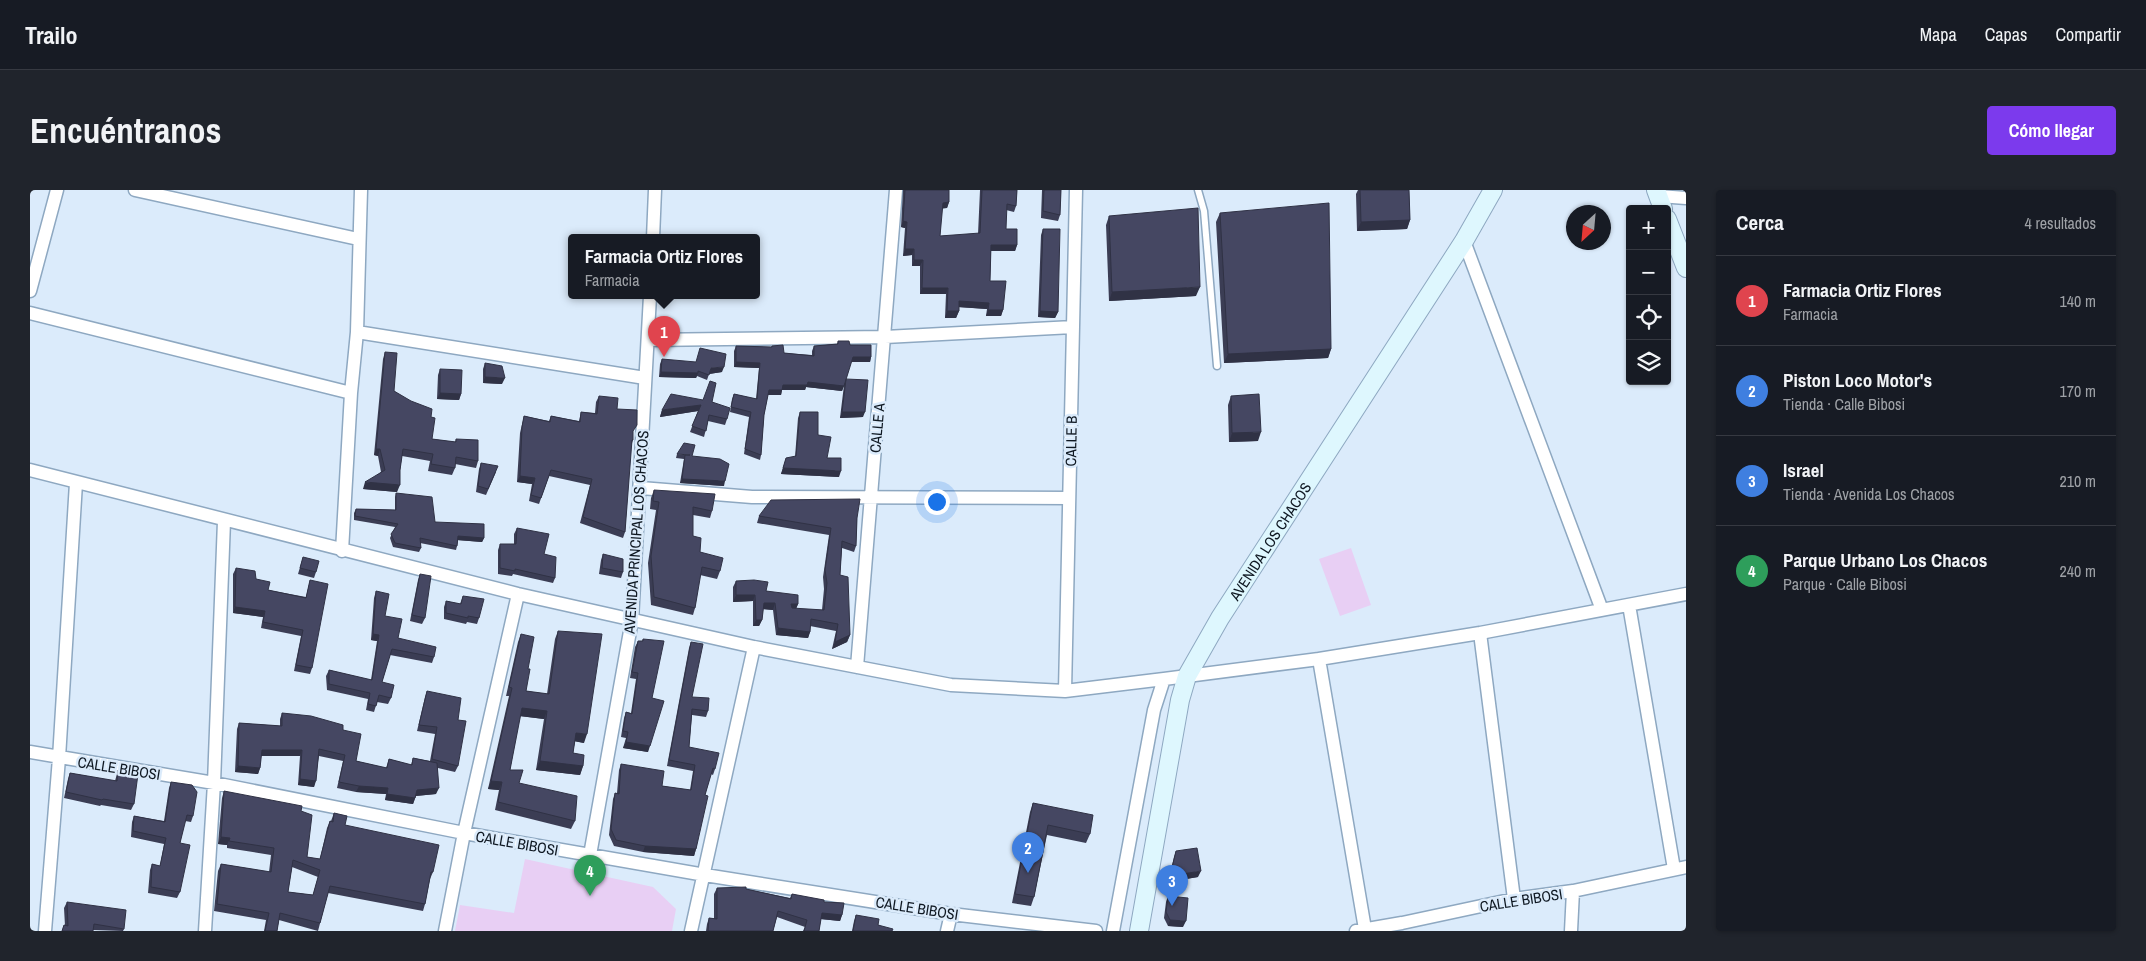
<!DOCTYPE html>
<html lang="es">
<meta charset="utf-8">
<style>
:root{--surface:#171b24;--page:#20242c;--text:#f1f3f6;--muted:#9ea1a6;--line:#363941;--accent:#7c3aed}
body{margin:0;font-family:"Archivo Narrow",sans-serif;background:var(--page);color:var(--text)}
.controls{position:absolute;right:15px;top:15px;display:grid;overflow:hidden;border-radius:5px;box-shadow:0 1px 4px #0004}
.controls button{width:45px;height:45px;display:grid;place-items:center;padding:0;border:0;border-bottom:1px solid var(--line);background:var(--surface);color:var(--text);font:25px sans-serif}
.compass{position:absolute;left:1536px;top:15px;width:45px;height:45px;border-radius:50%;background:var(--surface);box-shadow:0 1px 4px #0004;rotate:206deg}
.you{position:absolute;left:906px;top:311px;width:18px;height:18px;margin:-12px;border:4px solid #fff;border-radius:50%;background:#1a73e8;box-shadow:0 0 0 8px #1a73e833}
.badge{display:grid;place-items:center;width:32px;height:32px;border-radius:50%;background:var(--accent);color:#fff;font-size:16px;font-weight:700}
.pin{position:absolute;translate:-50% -41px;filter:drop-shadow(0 1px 2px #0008)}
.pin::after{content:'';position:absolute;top:26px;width:18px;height:15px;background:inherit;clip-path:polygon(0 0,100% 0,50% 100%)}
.popup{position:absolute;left:538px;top:44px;width:192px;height:65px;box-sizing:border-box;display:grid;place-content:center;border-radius:5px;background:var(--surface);filter:drop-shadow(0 1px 4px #0005);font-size:16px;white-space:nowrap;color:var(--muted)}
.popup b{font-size:19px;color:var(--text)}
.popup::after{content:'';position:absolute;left:50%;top:100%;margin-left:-10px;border:10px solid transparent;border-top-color:var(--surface)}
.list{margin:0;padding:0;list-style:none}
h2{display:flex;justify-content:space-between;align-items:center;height:65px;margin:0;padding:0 20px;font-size:21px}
h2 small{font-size:16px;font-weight:400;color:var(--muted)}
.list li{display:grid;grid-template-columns:32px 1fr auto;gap:15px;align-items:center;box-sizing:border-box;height:90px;padding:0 20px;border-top:1px solid var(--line)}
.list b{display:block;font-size:19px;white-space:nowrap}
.list p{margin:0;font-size:16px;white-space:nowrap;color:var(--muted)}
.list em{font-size:16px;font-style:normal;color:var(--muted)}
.icon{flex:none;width:28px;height:28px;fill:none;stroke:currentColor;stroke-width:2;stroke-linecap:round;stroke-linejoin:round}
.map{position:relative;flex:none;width:1656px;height:741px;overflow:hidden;border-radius:5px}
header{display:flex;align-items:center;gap:30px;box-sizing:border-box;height:70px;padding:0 25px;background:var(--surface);border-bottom:1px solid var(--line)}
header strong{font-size:24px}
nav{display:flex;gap:28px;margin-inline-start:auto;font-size:18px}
.intro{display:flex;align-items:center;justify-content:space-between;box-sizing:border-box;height:120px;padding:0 30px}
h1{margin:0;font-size:35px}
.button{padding:12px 22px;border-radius:5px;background:var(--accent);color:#fff;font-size:18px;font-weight:700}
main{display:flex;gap:30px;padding:0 30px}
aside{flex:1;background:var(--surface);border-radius:5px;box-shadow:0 1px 4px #0004}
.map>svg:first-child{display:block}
</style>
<header>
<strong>Trailo</strong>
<nav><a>Mapa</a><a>Capas</a><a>Compartir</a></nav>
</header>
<div class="intro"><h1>Encuéntranos</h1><a class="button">Cómo llegar</a></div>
<main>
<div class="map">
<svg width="1656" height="741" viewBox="0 0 1656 741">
<rect width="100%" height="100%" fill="#dbebfb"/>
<!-- green -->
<path fill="#e8cff4" d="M1321,358L1341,415L1310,426L1289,369Z
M495,669L623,697L646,719L642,741H425L430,715L484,723Z"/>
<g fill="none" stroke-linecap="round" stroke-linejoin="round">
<defs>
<path id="lane" d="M1168,0L1174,21L1187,176"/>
<path id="street" d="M105,0L328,49
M1629,6L1656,8
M623,48L625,0
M1434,51L1572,420
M0,101L27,0
M0,123L321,203
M327,142L615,188
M618,150L855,147L1043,137
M0,280L488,404L724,457L921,495L1035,501L1134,489L1289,469L1450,443L1656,404
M611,298L722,307L1039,308
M312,361L321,203L327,142L331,0
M1599,415L1644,679
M1450,443L1484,709
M1289,469L1335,739
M827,477L866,0
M1035,501L1046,0
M0,562L184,593L434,643L675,685L921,724L1066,741
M560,665L602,430L620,106
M15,741L29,568L46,293
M175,741L184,593L194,331
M415,741L434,643L488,404
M661,741L724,457
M917,741L921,724
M1083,741L1124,520L1134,489
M1326,741L1372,733L1484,709L1543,701L1656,677
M1541,741L1543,701"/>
<g id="secondary">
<path d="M1626,0L1633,19"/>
<path d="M1637,29L1656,78"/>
<path id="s1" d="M1109,741L1150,510L1157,486L1190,428L1434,51L1463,0"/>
</g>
</defs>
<!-- lane casing -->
<use href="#lane" stroke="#8ea8c1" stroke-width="9"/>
<!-- street casing -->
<use href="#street" stroke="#8ea8c1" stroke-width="15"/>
<!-- secondary casing -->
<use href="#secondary" stroke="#8ea8c1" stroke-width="20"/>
<!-- lane -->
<use href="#lane" stroke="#fff" stroke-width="6"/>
<!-- street -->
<use href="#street" stroke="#fff" stroke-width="12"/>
<!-- secondary -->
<use href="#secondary" stroke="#def7fe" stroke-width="18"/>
</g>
<!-- wall -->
<path fill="#3b3d54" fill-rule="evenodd" d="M873,0H919V12L917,18H912L910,46L948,44L950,0H987L986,16L984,22L976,20V39L987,55L985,61H961L960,91L973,120L971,126H956L957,119L929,117V121L926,128H915L916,104H890V76H882V65L873,66L875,38L871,37Z
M1012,0H1031L1030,25L1028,31L1011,28Z
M1328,0H1379L1380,30L1377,39L1327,41L1326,4Z
M1190,23L1301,159L1298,168L1194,173L1186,32Z
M1079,26L1166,106L1079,111L1076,35Z
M1013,39L1028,122L1025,128L1008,127L1011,45Z
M808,151L820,155L841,167L840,172H821L815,191L833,227L810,228L814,195L812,201L776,197L775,200H752L751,205H738L734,225L731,265L730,270L714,264L719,227L700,222L702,209L704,204L726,209L729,178L704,177V161L706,156L741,157L742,156L754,163L782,165V161L784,156L807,154Z
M355,162L364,201L401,227L402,249L425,252L426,249L448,271L446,278L425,274V278L422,285L398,281L400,271L372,266L367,302L333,299L351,282L348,266L344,265L353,169Z
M632,169L692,182L679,184L677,190L667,186L666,188L629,187L630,174Z
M455,173L472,194L453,193V179Z
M410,179L431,204L429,210L407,209L408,185Z
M569,206L587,219L603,243V250L601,256L595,342L593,348L550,333L560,295L519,286L509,314L499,311L502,294L487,292L490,243L494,226L519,231L521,226L549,231L551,222L565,223L566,212Z
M1201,206L1228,251L1199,252L1198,215Z
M682,212L697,229L695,235L678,231L674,247L660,242L668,221L630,227L632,220Z
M770,222L788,245L797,268L809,287L751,284L756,268L765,267L768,228Z
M647,264L662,266L694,296L650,293L654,269L646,268Z
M451,273L466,282L456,305L446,302L449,279Z
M624,300L682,321L680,328L663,325V346L670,362L690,381L687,389L670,385L665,418L663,425L621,415L618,373L626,320L620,319L621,308Z
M366,303L405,332L454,348L452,352L428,350L427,356L426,360L390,353L391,358L389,362L363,357L360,348L365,337L324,330V323L326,319L365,320V307Z
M729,326L827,328L826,356L824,362L812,358L810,385L820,445L817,452L802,459L806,441L780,436V442L778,448L746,445L743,420L733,419L732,430L729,436H723V411L703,412V397L706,391L736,401L768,414L766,419L792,420L794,399L793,387L799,345L727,333Z
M487,338L514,364L525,388L523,393L483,384L482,386L468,384V360L470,354H484V344Z
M573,364L593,382L591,388L569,384L571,370Z
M273,367L286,382L284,388L268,384Z
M206,378L226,389L238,400L276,407L280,390L282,478L280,484L264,481L271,446L231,438L233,427L203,423V384Z
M390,384L395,428L392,434L380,431L388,390Z
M346,401L355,426L368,448L404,467L402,473L360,465L352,492L361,508L358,514L347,512L344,522L336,520L338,509L297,500L296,486L299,480L341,490L347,451L341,450L344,408Z
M433,406L449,428L447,434L437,432L436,434L414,429V417L416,411L430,414Z
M528,441L554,553L545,551L543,563L553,576L550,585L506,580L514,529L490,526L480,580L489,593L545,631L541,639L465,620L469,600L458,599L479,506H476L488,452L491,444L498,479L496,501L517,504L525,449Z
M613,449L622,508L618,562L593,558L596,548L591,547L594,528L596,522L601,523L606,489L600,488L605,457L608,451H612Z
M661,452L662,507L678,521L676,527L662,525L659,557L685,579L683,585L681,584L675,605L666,659L664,666L613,662L584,656L579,645L583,609L585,603H587L589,580L591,574L632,596L660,600L663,581L637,576L659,458Z
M397,501L428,530V576L425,582L408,578L406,604L386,606L383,614L355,610L356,604L326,602L307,598L313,571L289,566L284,597L268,595L270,566H231L230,578L228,584L205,582L207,539L209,533L250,536V529L252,523L313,540L326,571L356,578L359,569L381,575L383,568L400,571L405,544L387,541L395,507Z
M88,580L104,614L101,620L71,615L70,616L34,608L38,589L40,583L85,591Z
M141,592L163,626L161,632L155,631L150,653V702L147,708L118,703L120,680L122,674L130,676L134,654L101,647L102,632L104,626L134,631L139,598Z
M194,601L271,621L277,667L290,669L297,638L300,631H301L304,623L315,635L403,682L400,689L395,714L393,721L298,703L288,741L249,730L247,741H234L236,730L184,721L188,681L191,674L239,682L241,665L197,658V655L188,654L192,608ZM262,677L288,687L283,705L258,702Z
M1003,613L1060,644L1056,653L1017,645L1004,707L1001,716L982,713L1000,622Z
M1146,661L1168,687L1138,692L1144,667Z
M687,698L716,699L760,708L762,704L794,712L812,725L810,731L791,729L789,741H773L775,737L747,727L743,741H676L677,734L679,728L684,729V704Z
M1138,706L1153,737L1138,736L1134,728L1136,712Z
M37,712L94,739L93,741L63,740V741H32L34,735L35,736L34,718Z
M826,725L848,735L862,741H822L824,731Z"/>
<!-- shaded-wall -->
<path fill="#303245" d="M919,12L917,18L910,19L913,13Z
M1380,30L1377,39L1327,41L1331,32Z
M873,31L877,32L875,38L871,37Z
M961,55H987L985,61H959Z
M875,59H884L882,65L873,66Z
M884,70H893L890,76H882Z
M1170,97L1166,106L1079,111L1082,102Z
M892,98H918L916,104H890Z
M929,111L959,113L957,119L927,117Z
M958,120H973L971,126H956Z
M917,121H929L926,128H915Z
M1010,121L1028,122L1025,128L1008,127Z
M1301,159L1298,168L1194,173L1198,164Z
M823,167H841L840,172H821Z
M706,172L730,173L729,178L704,177Z
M694,177L692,182L679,184L677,190L681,178Z
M631,182L668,183L666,188L629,187Z
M455,187L475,188L472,194L453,193Z
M778,192L814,196L812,201L776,197L775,200H752L751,205H737L739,200L753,195Z
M410,203L431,204L429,210L407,209Z
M671,215L668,221L630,227L632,220Z
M812,222H835L833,227L810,228Z
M1231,242L1228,251L1199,252L1202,243Z
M346,259H350L348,266L344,265Z
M753,278L811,281L809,287L751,284Z
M490,286L505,288L502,294L487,292Z
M652,289L695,291L694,296L650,293Z
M335,292L370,295L367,302L333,299Z
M428,346L454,348L452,352L426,350Z
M706,405H725L723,411L703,412Z
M734,413H745L743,420L732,419Z
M761,414H768L765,421L759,420Z
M205,417L235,421L233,427L203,423Z
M726,430H732L729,436H723Z
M748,438L780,442L778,448L746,445Z
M343,444L349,445L347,451L341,450Z
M820,445L817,452L802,459L805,452Z
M492,518L517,521L514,529L489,526Z
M546,543L557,544L554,553L543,551Z
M596,552L620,556L618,562L593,558Z
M232,560H272L270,566H230Z
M510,571L553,576L550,585L506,580Z
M208,576L230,578L228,584L205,582Z
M270,589L286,591L284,597L268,595Z
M461,591L472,592L469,600L458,599Z
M329,596L358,598L356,604L326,602Z
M409,598L406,604L385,606L387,600Z
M357,604L385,608L383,614L355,610Z
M191,647L200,648L197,655L188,654Z
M615,656L666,659L664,666L613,662Z
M1171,681L1168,687L1138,692L1140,686Z
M792,723L812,725L810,731L790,729Z
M1140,730L1156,731L1153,737L1138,736Z"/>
<!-- building -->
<path fill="#454762" stroke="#303245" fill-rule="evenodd" d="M875,0H919V12L913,13L910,46L950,43L952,0H987L986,16L977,14L976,39H987V55H961L960,91H976L973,120H958L959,113L929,111V121H917L918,98H892L893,70H884V59H875L877,32L873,31Z
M1014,0H1031L1030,25L1013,21Z
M1330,0H1379L1380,30L1331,32Z
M1299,13L1301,159L1198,164L1190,23Z
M1168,18L1170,97L1082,102L1079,26Z
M1013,39H1030L1028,122L1010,121Z
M808,151H819L820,155H841V167H823L814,196L778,192L777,195H753L752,200H739L734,225L731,265L715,259L721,222L701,217L704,204L727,209L730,173L706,172V156L742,157V156L753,155L754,163L784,166V156L808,154Z
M670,158L696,164L694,177L681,178L679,185L668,181V183L631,182L632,169L666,172Z
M355,162L367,163L364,201L381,211L402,219L401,227L405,228L402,249L426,252V249L448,250V271L426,267L425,278L401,274L403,264L373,259L370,280V295L335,292L355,280L350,259H346Z
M455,173L472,176L475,188L455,187Z
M410,179L432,180L431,204L410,203Z
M816,189L838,190L835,222H812Z
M680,191L686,193L682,212L700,218L697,229L679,225L676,241L662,236L671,215L632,220L641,204L673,210Z
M1229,204L1231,242L1202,243L1201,206Z
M569,206L588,208L587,219L607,220V235L603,241V250H602L595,342L553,327L562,289L521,280L511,308L501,305L505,288L490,286L492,237L494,226L520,232L521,226L550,232L551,222L567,224Z
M770,222H788V245L801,247L797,268H811V281L753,278L756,268L766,266Z
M654,253L665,255L662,266L690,269L699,274L695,291L652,289L655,265H660L647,264Z
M451,273L468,276L458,299L448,296Z
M624,300L685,304L682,321L663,317V346L671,348L670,362L693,368L690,381L672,377L665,418L624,407L621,366L629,312L623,311Z
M366,303L402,307L405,332L454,334V348L428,346L427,356L390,348L391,358L365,353L361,344L368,334L325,326L326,319L366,320Z
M830,309L827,328L826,356L812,351L810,385L818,387L820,445L805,452L808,434L781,429L780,442L748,438L745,413H734L732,430H726L725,405H706V391L724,390L738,392L736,401L768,405V414H761L762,418L794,420L797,393L795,380L801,338L729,326L741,310Z
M487,338L519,344L514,364L526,367L525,388L485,379V381L470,378V354H486Z
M573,364L593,369V382L572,378Z
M273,367L289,371L286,382L270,378Z
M206,378L225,381L226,389L240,392L238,400L276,408L280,390L298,394L282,478L266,475L273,440L233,432L235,421L205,417Z
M390,384L401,386L395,428L382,425Z
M346,401L359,404L355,426L372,429L368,448L406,457L404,467L362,459L352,492L364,495L361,508L349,505L346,516L338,514L340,503L299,494V480L342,490L349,445L343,444Z
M433,406L454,409L449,428L438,426V428L416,423V411L431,414Z
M528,441L572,444L557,544L546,543L543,563L554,565L553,576L510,571L517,521L492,518L480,580H493L489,593L547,606L545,631L468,612L472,592L461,591L482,498L479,497L491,444L504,447L498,479H500L496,501L519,504Z
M613,449L634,451L622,508L634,511L620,556L596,552L598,542L593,541L596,522L602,524L608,483L602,482L608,451H613Z
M661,452L673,454L662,507L679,508L678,521L662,519L659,557L689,563L685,579L683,578L675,605L678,606L666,659L615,656L586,650L581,639L585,603L589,604L591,574L634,581L632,596L661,600L665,575L639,570Z
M397,501L431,508L428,530L436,531L428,576L402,569L407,537L389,535Z
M252,523L281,526L313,535V540L331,544L326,571L357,578L359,569L382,575L383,568L407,573L409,598L387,600L385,608L357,604L358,598L329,596L309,592L315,565L289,559L286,591L270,589L272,560H232L230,578L208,576L209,533L252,536Z
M88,580L108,584L104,614L73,609L72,610L36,602L40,583L87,591Z
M141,592L162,595L167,602L163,626L157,625L150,653L160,655L150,702L121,697L122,674L130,676L136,648L103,641L104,626L135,632Z
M194,601L272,616L271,621L282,625L277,667L290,669L300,631L303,632L304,623L317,626L315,635L409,655L403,682H401L395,714L300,696L290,733L250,723L247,741H235L239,723L187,714L191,674L241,682L244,658L199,651L200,648L191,647ZM263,670L290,680L283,705L258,702Z
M1003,613L1063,625L1060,644L1018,635L1004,707L985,704Z
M1167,658L1171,681L1140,686L1146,661Z
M716,697V699L761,709L762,704L794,710V712L814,713L812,725L792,723L789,741H774L777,730L748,721L743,741H678L679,728L687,729V698Z
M1138,706L1158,708L1156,731L1140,730L1136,722Z
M37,712L96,720L94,739L64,734L63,741H32L34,735L38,736Z
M826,725L849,729L848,735L863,739L862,741H823Z"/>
<g text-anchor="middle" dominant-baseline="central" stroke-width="5" stroke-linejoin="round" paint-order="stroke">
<!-- street labels -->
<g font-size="15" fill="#0f1822" stroke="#dbebfb">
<text transform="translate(847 238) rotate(-85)">CALLE A</text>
<text transform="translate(1041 251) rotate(-89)">CALLE B</text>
<text transform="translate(606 342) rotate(-86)">AVENIDA PRINCIPAL LOS CHACOS</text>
<text stroke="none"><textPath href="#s1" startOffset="418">AVENIDA LOS CHACOS</textPath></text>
<text transform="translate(89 578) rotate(9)">CALLE BIBOSI</text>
<text transform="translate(487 653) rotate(10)">CALLE BIBOSI</text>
<text transform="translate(1491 710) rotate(-9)">CALLE BIBOSI</text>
<text transform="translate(887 718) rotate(9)">CALLE BIBOSI</text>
</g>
</g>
</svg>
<div class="controls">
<button>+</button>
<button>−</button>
<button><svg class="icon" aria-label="locate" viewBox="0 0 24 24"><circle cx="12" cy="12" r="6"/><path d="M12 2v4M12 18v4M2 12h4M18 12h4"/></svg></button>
<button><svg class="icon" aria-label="layers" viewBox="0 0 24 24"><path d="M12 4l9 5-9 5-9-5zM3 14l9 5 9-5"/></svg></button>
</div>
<svg class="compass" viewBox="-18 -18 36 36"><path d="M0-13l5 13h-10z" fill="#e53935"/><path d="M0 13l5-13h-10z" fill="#9ea1a6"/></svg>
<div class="you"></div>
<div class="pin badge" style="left:634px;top:167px;background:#e0444e">1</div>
<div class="popup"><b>Farmacia Ortiz Flores</b>Farmacia</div>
<div class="pin badge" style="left:998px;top:683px;background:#3f7fe0">2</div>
<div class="pin badge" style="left:1142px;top:716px;background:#3f7fe0">3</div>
<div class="pin badge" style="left:560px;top:706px;background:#2e9e5b">4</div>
</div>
<aside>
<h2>Cerca<small>4 resultados</small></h2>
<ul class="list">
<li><span class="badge" style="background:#e0444e">1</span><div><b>Farmacia Ortiz Flores</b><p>Farmacia</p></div><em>140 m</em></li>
<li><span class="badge" style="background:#3f7fe0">2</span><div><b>Piston Loco Motor's</b><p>Tienda · Calle Bibosi</p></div><em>170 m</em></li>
<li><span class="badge" style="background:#3f7fe0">3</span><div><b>Israel</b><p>Tienda · Avenida Los Chacos</p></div><em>210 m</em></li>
<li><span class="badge" style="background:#2e9e5b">4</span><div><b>Parque Urbano Los Chacos</b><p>Parque · Calle Bibosi</p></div><em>240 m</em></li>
</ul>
</aside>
</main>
